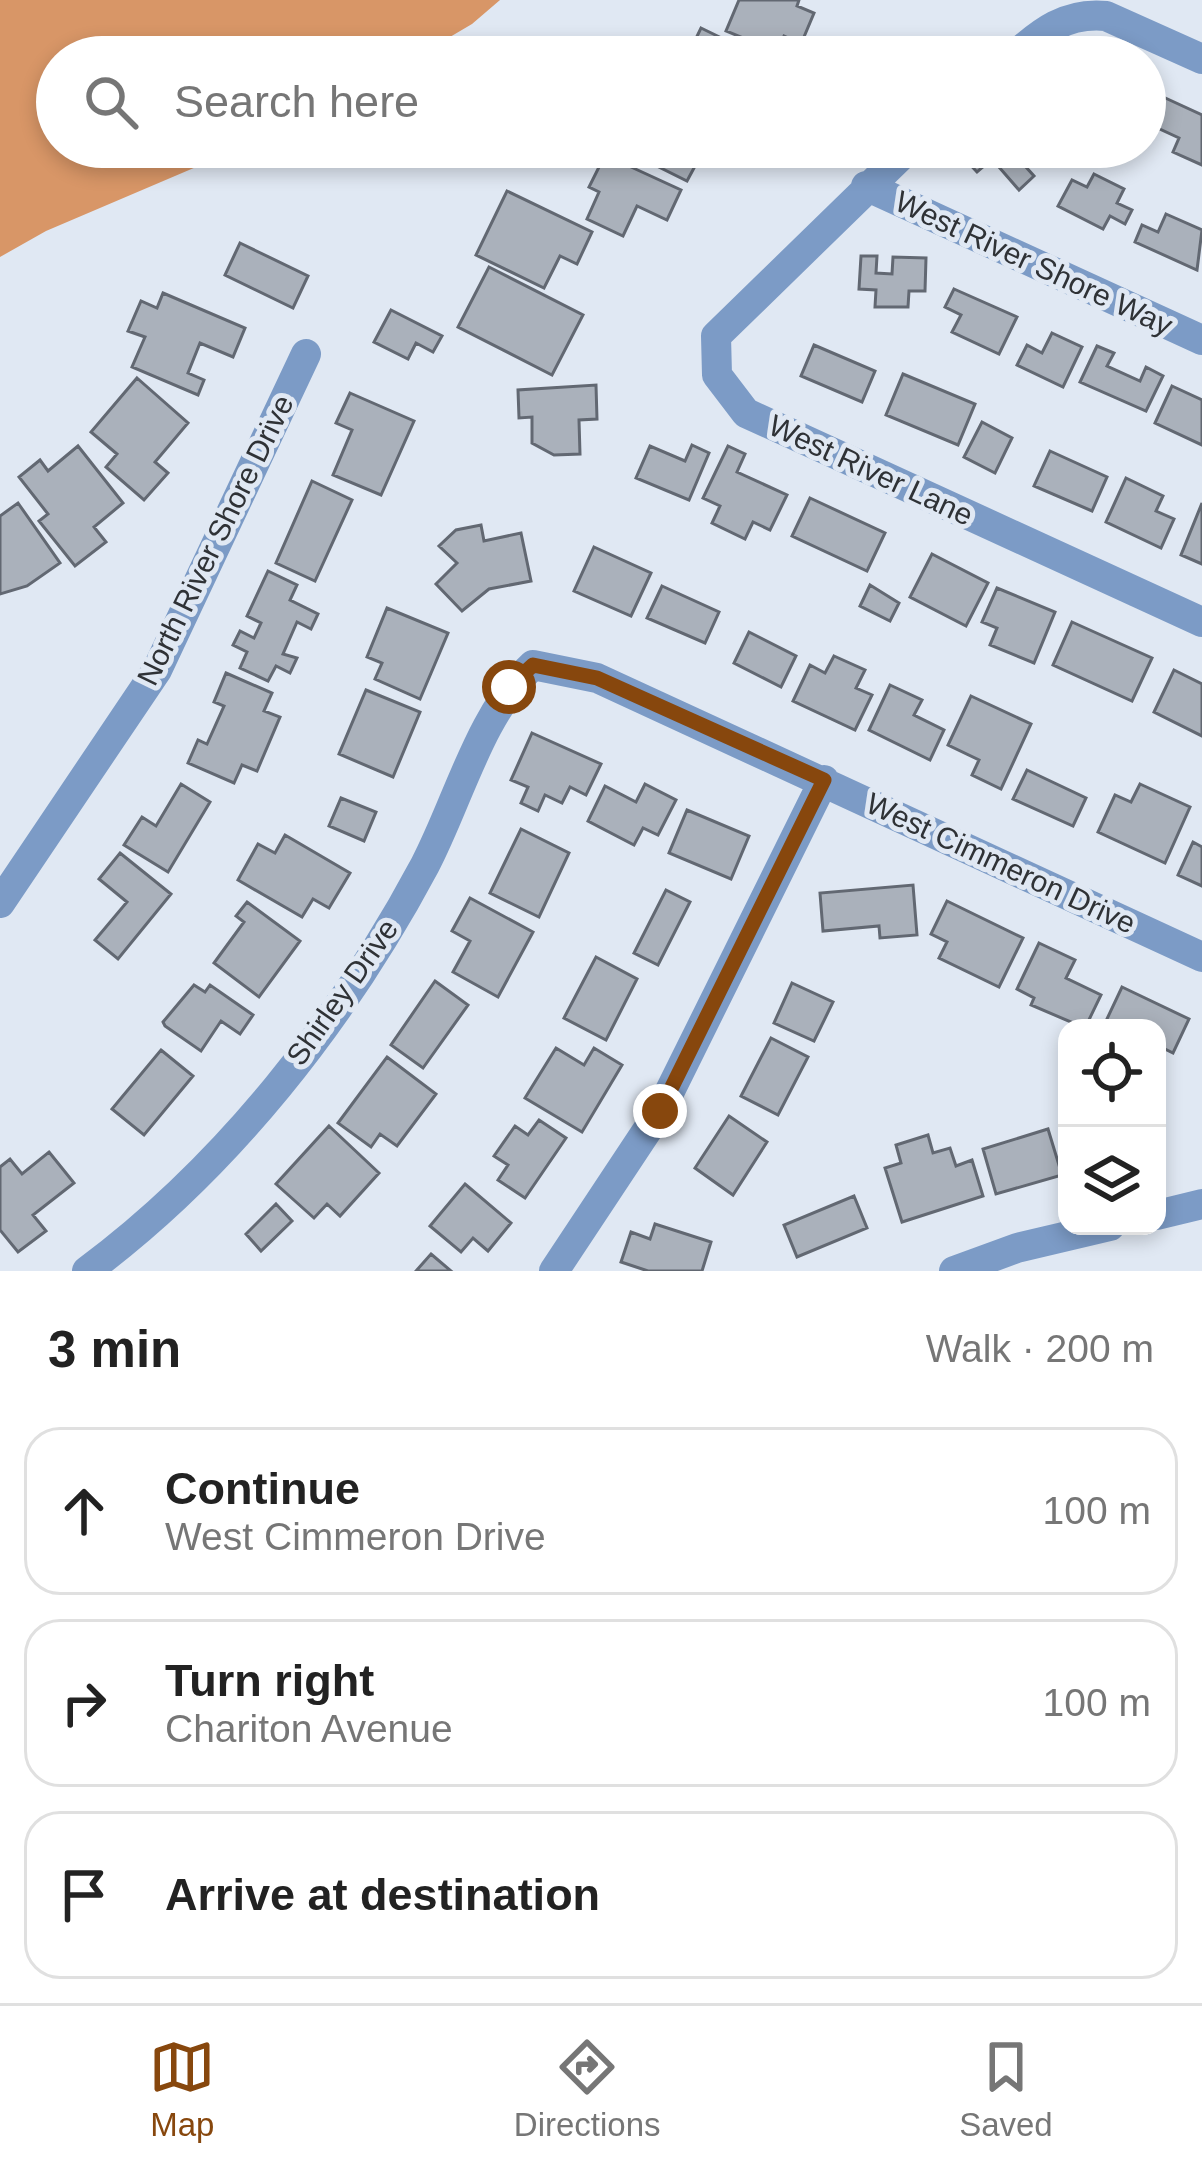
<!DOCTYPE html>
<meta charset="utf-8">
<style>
:root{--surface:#fff;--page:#f6f6f6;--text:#222;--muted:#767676;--line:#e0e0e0;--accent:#87470d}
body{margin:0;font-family:Helvetica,sans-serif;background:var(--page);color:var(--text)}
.controls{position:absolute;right:36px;bottom:36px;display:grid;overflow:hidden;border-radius:24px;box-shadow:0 6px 18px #0003}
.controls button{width:108px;height:108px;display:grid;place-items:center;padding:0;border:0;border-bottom:3px solid var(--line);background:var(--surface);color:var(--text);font:60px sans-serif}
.stop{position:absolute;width:36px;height:36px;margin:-27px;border:9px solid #87470d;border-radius:50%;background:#fff}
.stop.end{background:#87470d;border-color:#fff;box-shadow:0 3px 12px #0008}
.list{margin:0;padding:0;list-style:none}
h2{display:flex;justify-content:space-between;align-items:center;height:156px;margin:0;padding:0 48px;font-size:51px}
h2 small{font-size:39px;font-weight:400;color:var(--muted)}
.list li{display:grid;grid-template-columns:78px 1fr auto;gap:36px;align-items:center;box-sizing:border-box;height:168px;margin:0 24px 24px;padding:0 24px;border:3px solid var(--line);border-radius:36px}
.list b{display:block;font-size:45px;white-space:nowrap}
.list p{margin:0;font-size:39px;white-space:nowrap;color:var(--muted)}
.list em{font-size:39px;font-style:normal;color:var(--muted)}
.icon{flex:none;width:66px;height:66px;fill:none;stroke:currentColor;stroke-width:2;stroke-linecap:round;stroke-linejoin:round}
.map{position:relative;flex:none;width:1202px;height:1271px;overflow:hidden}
.search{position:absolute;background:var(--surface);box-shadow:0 6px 18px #0003;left:36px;right:36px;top:36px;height:132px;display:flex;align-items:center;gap:30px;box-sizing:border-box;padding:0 42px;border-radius:66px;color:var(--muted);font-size:45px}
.sheet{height:732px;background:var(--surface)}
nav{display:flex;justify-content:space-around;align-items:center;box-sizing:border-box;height:168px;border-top:3px solid var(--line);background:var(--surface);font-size:33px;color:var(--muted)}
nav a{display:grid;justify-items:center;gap:6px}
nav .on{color:var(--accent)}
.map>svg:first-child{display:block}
</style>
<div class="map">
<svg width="1202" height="1271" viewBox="0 0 1202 1271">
<rect width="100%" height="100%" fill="#e0e8f3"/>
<!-- water -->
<path fill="#d89667" d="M0,0H500L472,24L416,57H57V147H243L46,231L0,257Z"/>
<!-- building -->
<path fill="#aab1bb" stroke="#626872" stroke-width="3" d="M739,0H799L797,6L814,13L801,44L784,36L777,52L726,31Z
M701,28L748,51L745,57H687Z
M1161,96L1202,115V165L1173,152L1179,138L1149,124Z
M649,147H691L702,153L687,181L643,159Z
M974,147H1008L1034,176L1019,190L992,159L977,172L963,157Z
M605,155L681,190L667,220L637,206L623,236L587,219L599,192L589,187Z
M1094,174L1124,189L1117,203L1132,210L1125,224L1110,216L1103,229L1058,206L1072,180L1087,187Z
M507,191L592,232L577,264L560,256L544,288L476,255Z
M1166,214L1202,230L1197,270L1135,242L1142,225L1158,232Z
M240,243L308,276L293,308L225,275Z
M861,256H877L876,273L892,274L893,257L926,258L925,291H909L908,307H875L876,290L859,289Z
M489,267L583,315L552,375L458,327Z
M954,289L1017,317L999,354L952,332L961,315L945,307Z
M163,293L245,328L233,357L200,343L188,373L204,380L198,395L132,367L145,337L128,331L141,301L157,308Z
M391,310L442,336L433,352L416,343L408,359L374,342Z
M1052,333L1082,347L1063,387L1017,365L1027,345L1042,353Z
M814,345L875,371L862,402L801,376Z
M1097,346L1114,353L1107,366L1140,381L1146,367L1163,376L1146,411L1080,382Z
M903,374L975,404L958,445L886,415Z
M137,378L188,423L155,462L168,473L144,500L106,467L117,454L91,432Z
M596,385L597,419L579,420L580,454L554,455L532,443V417L519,418L518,390Z
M1172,386L1202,400V445L1155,423Z
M350,393L414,421L381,495L333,475L352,430L336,423Z
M982,422L1012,438L995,473L964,457Z
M692,445L709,453L689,500L636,478L650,446L685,461Z
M78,446L123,503L94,527L106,542L75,566L39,521L48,514L19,477L40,460L48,471Z
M728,446L745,454L737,472L787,495L770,530L753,522L745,539L712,523L720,506L703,498Z
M1050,451L1107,477L1092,511L1034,486Z
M1126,478L1163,496L1156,511L1174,519L1161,548L1106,522Z
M312,481L352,500L315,581L276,563Z
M810,498L885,533L867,571L792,536Z
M18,503L60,563L27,586L0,594V516Z
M1202,503V564L1181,555Z
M481,525L484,541L521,533L531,581L489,589L462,611L436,584L457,563L439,546L456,530Z
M594,547L651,573L631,616L574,591Z
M932,554L988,583L966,626L910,597Z
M268,571L297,585L290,600L318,614L311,629L297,622L283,654L297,658L290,673L276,666L268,681L240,668L247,652L233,645L240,631L254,638L261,623L247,616Z
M870,585L899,603L890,621L860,606Z
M662,586L719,612L705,643L647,618Z
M997,588L1055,612L1034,663L990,645L997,628L982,622Z
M387,608L448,633L420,699L375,679L382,663L367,657Z
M1072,622L1152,658L1132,701L1053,665Z
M749,632L796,656L781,687L734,663Z
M834,656L865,670L856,688L872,695L855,730L793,701L810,665L825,673Z
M1174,670L1202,684V736L1154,712Z
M226,673L272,693L264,711L280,717L257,771L242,765L234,783L188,763L198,740L207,744L224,706L214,702Z
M890,685L922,700L914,715L944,730L930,760L869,730Z
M366,690L420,712L393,777L339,754Z
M971,696L1031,724L1001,789L972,775L979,760L948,745Z
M532,733L601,764L586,795L570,787L562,803L545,795L538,811L521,803L528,787L511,780Z
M1027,770L1086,798L1073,826L1013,799Z
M181,784L210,802L168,872L124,845L142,817L156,826Z
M645,784L676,800L658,835L643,828L634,845L588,821L605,786L636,802Z
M1140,784L1190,807L1165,863L1098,832L1115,795L1131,802Z
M341,798L376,812L364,841L329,826Z
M687,810L749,836L731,879L669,853Z
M521,829L569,853L539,917L490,893Z
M285,835L350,873L329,908L313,899L302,917L238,880L258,844L275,853Z
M1193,842L1202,847V886L1178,875Z
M120,853L171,894L118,959L95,940L127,902L99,879Z
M913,885L917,935L880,938L879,926L823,931L820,893Z
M666,890L690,902L658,965L634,953Z
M470,898L533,932L498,997L453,972L470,941L452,931Z
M947,901L1023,938L999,987L939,958L947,942L931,934Z
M247,902L300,941L259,997L214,963L244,922L236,916Z
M1039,943L1075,960L1066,978L1101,995L1085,1028L1031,1005L1034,998L1017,989Z
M596,957L637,979L606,1040L564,1018Z
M435,981L468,1005L423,1068L391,1045Z
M792,983L833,1002L814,1041L774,1023Z
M194,985L205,992L210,985L253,1015L240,1034L221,1021L201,1051L165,1026L163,1022Z
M1122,987L1189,1019L1173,1053L1157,1045V1028H1121L1106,1021Z
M771,1038L808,1057L778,1115L741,1096Z
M556,1048L584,1065L594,1048L622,1065L582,1132L525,1098Z
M161,1050L193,1076L144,1135L112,1109Z
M387,1057L436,1094L397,1146L380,1134L371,1147L338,1123Z
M729,1116L767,1142L733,1195L695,1168Z
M539,1120L566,1138L525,1198L498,1180L508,1165L494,1156L515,1126L528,1135Z
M329,1126L379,1173L340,1216L327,1204L314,1218L276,1184Z
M1048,1129L1062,1175L996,1194L983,1149Z
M928,1135L933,1153L950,1148L956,1166L972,1160L983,1196L902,1222L885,1168L901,1163L896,1145Z
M49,1152L74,1183L33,1215L46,1231L18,1252L0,1230V1167L10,1159L22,1174Z
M465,1184L511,1223L488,1251L473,1238L461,1252L430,1226Z
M854,1196L867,1228L797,1257L784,1225Z
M276,1204L292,1221L261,1251L246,1234Z
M655,1224L711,1242L702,1271H648L621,1262L631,1232L650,1239Z
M431,1254L451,1271H416Z"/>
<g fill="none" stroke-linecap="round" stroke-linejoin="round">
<!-- minor -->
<path stroke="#7c9bc6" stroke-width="30" d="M1013,57C1041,32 1066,12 1106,16L1202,59
M910,147L716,336L717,375L746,413L1202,622
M866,186L1202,340
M0,903L157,670L306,354
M1157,1215L1202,1204
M87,1271C227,1167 343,1019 425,865C459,800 479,715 533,665L597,678L1202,957
M554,1271L660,1111L824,780
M954,1271L1017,1248L1110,1226"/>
</g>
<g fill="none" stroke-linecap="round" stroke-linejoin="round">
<!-- route -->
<path stroke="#87470d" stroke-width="15" d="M509,687L533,665L597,678L824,780L660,1111"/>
</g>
<g text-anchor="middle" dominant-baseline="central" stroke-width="10" stroke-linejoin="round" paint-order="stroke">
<!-- street labels -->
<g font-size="30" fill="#2f3236" stroke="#e0e8f3">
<text transform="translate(1034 263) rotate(25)">West River Shore Way</text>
<text transform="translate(871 470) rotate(25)">West River Lane</text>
<text transform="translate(215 540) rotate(-64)">North River Shore Drive</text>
<text transform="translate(1001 863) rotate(25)">West Cimmeron Drive</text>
<text transform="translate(342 992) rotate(-55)">Shirley Drive</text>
</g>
</g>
</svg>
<div class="controls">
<button><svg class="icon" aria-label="locate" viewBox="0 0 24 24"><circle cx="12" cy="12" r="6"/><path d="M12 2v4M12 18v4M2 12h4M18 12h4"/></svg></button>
<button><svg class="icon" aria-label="layers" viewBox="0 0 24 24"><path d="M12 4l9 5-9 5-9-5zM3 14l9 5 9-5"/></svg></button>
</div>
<div class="stop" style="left:509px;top:687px"></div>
<div class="stop end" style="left:660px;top:1111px"></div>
<div class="search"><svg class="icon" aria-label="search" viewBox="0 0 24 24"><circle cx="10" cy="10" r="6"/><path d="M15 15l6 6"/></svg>Search here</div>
</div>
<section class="sheet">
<h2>3 min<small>Walk · 200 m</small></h2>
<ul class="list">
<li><svg class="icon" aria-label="ahead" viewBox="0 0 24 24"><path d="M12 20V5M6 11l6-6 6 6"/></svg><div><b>Continue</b><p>West Cimmeron Drive</p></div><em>100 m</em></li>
<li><svg class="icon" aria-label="right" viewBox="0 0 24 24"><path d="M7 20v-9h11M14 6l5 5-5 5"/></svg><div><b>Turn right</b><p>Chariton Avenue</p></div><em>100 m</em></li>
<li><svg class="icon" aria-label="arrive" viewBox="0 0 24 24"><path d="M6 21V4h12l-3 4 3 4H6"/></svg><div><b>Arrive at destination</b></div></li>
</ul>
</section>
<nav>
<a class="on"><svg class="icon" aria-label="map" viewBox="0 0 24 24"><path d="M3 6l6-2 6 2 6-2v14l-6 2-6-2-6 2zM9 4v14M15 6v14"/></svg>Map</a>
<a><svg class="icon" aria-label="directions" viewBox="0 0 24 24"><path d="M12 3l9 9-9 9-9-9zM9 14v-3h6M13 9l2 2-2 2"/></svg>Directions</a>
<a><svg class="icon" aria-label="saved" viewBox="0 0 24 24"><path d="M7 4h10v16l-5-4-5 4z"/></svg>Saved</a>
</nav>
